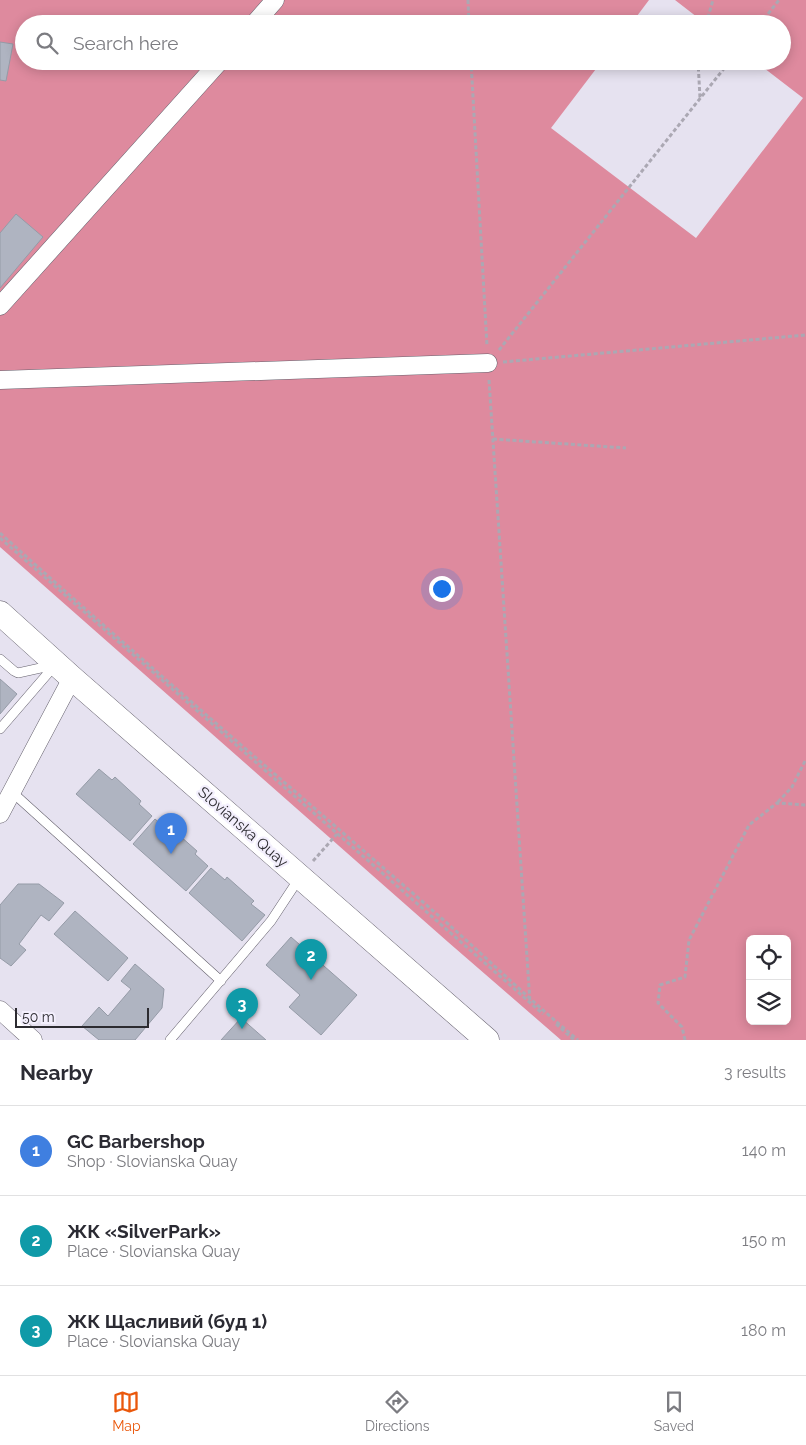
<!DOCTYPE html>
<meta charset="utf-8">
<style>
:root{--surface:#fff;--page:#f2f2f3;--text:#2b2b33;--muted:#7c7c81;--line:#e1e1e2;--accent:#ea580c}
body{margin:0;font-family:Raleway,sans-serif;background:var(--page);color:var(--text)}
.controls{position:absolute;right:15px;bottom:15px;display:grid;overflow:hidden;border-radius:8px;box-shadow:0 2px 12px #0003}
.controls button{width:45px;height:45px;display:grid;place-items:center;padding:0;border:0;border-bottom:1px solid var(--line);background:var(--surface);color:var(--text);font:25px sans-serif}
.scale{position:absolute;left:15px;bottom:12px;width:134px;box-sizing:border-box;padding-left:5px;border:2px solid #2c2b30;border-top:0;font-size:14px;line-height:18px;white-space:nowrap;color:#2c2b30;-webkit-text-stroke:4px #f3effd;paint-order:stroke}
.you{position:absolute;left:441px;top:588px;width:18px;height:18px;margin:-12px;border:4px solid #fff;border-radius:50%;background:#1a73e8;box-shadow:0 0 0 8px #1a73e833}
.badge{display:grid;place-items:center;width:32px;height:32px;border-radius:50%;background:var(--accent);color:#fff;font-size:16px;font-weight:700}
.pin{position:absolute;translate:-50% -41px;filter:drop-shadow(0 1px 2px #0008)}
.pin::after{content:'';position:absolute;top:26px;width:18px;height:15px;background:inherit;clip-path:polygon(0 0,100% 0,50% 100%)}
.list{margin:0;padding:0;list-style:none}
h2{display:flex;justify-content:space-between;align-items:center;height:65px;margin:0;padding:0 20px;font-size:21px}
h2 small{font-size:16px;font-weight:400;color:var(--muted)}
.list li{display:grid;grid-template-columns:32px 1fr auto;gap:15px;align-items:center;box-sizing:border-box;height:90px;padding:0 20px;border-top:1px solid var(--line)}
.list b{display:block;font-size:19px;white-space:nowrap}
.list p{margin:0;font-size:16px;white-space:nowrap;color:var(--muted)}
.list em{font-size:16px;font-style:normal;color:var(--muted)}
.icon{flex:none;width:28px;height:28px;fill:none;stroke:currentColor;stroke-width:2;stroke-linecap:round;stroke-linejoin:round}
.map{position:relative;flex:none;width:806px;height:1040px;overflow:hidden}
.search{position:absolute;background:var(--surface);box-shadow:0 2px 12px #0003;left:15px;right:15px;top:15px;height:55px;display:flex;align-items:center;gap:12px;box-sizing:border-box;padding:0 18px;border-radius:28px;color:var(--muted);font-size:19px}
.sheet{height:335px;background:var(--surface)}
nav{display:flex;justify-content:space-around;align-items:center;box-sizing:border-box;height:70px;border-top:1px solid var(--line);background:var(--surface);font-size:14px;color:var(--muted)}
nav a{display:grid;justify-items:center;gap:2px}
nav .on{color:var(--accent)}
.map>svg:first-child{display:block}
</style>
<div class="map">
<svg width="806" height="1040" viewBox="0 0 806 1040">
<rect width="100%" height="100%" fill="#e6e2f0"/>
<!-- forest -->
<path fill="#de8a9e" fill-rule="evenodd" d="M0,0H649L631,24H24V61H602L551,128L696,238L803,98L755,61H782V24H706L675,0H806V1040H561L448,942L0,547ZM750,939H787V1021H750Z"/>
<!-- building -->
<path fill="#afb4c1" stroke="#959ba7" d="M0,42L13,44L6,81L0,80Z
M16,214L43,237L0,288V233Z
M0,679L17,694L0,714Z
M99,769L112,780L115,777L141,801L139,804L152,816L130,841L76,794Z
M155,819L168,830L171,828L197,851L195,854L208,866L186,891L133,844Z
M211,868L225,880L227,877L254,901L251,904L265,915L242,941L189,893Z
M18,884H39L64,903L49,921L41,915L19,944L26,950L11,966L0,958V905Z
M75,911L128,958L108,981L54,934Z
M291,937L357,995L321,1035L289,1007L300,995L266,965Z
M135,964L164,989L162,1008L135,1040H99L82,1026L99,1007L108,1016L131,989L121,981Z
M241,1018L266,1040H221Z"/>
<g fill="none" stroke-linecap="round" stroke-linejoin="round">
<defs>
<path id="lane" d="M0,659L14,671L18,673L54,665
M0,729L56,664
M12,792L221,981
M170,1040L271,921L300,877"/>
<path id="street" d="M254,24L275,0
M0,306L220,61
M0,380L488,363
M0,814L72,678
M0,1010L33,1040"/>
<path id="secondary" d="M0,613L72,678L487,1040"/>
</defs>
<!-- lane casing -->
<use href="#lane" stroke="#66626e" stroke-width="10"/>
<!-- street casing -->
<use href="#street" stroke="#66626e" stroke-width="19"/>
<!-- secondary casing -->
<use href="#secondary" stroke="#66626e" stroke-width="25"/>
<!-- path -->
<path stroke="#aba8b3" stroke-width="3" stroke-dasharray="4 2.5" stroke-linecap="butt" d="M468,0L469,24
M706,24L713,0
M760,24L779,0
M471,61L487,346
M698,61L700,98
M499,350L730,61
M503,362L806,335
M489,380L530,1003
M493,439L626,448
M0,533C142,661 287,784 431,909C481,952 527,998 578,1040
M0,538L543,1014
M778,802L792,787L806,759
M313,861L337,834
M556,1024L574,1040
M685,1040L682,1027L658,1003L660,985L685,977L689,940L749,825L777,803L806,805"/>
<!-- lane -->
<use href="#lane" stroke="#fff" stroke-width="9"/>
<!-- street -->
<use href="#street" stroke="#fff" stroke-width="18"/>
<!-- secondary -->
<use href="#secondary" stroke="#fff" stroke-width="24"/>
</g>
<g text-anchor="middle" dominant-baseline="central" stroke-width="4.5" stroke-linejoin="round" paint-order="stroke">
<!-- street labels -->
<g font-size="15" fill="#2c2b30" stroke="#f3effd">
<text transform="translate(243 827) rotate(41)">Slovianska Quay</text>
</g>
</g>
</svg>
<div class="controls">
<button><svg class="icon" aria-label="locate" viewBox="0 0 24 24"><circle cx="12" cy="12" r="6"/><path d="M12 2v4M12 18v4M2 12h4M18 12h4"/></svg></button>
<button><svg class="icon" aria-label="layers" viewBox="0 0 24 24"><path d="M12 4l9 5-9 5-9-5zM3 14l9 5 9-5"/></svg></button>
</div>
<div class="scale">50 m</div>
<div class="you"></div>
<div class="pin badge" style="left:171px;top:854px;background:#3f7fe0">1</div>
<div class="pin badge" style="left:311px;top:980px;background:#0f9aa8">2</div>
<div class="pin badge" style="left:242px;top:1029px;background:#0f9aa8">3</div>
<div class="search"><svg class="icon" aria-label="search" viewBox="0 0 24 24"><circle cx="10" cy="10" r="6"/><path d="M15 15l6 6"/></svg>Search here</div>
</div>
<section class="sheet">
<h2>Nearby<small>3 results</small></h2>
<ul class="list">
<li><span class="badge" style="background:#3f7fe0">1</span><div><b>GC Barbershop</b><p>Shop · Slovianska Quay</p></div><em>140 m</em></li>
<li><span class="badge" style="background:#0f9aa8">2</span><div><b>ЖК «SilverPark»</b><p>Place · Slovianska Quay</p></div><em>150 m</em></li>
<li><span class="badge" style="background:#0f9aa8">3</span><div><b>ЖК Щасливий (буд 1)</b><p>Place · Slovianska Quay</p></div><em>180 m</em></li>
</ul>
</section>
<nav>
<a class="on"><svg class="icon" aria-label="map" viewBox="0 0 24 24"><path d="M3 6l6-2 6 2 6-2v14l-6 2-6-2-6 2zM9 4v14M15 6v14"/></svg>Map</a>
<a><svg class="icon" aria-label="directions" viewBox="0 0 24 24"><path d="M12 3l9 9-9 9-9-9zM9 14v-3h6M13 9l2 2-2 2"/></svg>Directions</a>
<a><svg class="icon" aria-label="saved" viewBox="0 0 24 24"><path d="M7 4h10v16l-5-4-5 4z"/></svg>Saved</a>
</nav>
